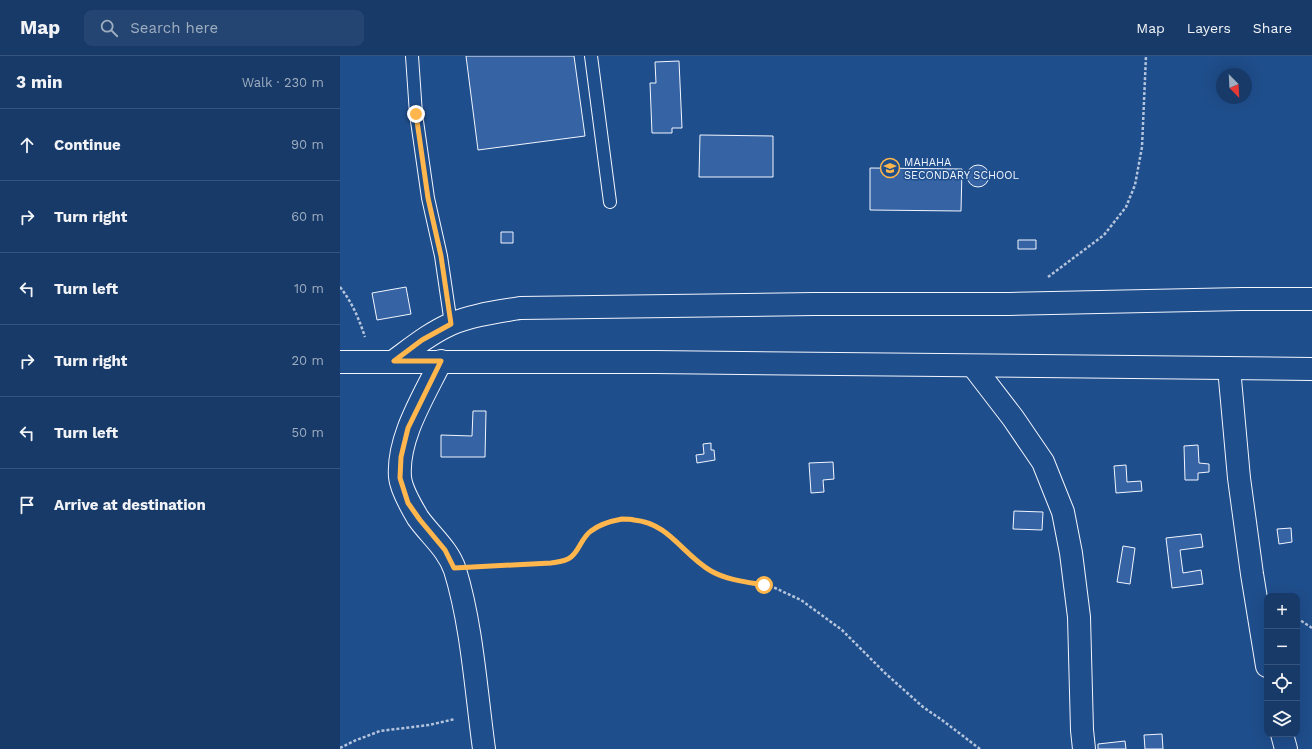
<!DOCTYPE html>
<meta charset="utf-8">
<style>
:root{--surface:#173a69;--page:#244571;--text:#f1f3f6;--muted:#9eadc0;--line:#36547d}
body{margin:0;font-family:"Work Sans",sans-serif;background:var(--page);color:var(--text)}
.controls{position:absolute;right:12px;bottom:12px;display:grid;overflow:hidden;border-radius:8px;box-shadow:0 4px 16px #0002}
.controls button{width:36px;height:36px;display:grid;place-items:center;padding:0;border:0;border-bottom:1px solid var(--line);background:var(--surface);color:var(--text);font:20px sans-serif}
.compass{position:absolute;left:876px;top:12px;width:36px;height:36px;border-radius:50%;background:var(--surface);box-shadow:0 4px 16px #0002;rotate:156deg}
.stop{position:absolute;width:12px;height:12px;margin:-9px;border:3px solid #ffb74d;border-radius:50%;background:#fff}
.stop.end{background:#ffb74d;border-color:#fff;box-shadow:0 1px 4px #0008}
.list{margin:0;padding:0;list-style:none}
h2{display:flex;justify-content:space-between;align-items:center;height:52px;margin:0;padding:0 16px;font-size:17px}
h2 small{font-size:13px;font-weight:400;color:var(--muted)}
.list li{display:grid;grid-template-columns:26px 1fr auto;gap:12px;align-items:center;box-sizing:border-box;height:72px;padding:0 16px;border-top:1px solid var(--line)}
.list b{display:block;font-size:15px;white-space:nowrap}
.list em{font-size:13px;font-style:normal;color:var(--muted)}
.icon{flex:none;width:22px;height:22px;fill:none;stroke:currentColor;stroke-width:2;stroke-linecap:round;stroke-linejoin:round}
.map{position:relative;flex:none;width:972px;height:693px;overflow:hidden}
header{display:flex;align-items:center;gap:24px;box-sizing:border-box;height:56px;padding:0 20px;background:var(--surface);border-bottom:1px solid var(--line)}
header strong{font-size:19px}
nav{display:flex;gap:22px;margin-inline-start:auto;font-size:14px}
.search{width:280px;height:36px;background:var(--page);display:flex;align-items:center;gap:10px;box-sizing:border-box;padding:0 14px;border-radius:8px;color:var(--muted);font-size:15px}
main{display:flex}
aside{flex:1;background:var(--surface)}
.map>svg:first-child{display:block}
</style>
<header>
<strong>Map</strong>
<div class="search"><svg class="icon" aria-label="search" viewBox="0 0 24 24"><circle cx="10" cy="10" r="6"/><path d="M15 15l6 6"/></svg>Search here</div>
<nav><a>Map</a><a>Layers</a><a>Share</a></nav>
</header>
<main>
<aside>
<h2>3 min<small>Walk · 230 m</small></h2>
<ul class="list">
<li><svg class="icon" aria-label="ahead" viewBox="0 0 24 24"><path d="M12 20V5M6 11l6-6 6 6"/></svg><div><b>Continue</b></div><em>90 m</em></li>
<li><svg class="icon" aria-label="right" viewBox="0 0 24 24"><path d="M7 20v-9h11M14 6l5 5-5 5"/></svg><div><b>Turn right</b></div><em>60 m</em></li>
<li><svg class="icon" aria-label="left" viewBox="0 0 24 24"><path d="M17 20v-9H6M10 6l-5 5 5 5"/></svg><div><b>Turn left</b></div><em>10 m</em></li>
<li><svg class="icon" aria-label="right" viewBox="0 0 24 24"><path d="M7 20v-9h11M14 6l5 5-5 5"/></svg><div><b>Turn right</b></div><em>20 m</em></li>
<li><svg class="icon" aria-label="left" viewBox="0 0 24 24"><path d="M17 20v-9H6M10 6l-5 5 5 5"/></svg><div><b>Turn left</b></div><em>50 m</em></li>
<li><svg class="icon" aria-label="arrive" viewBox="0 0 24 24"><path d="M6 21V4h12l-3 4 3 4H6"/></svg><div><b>Arrive at destination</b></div></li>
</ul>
</aside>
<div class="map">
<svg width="972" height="693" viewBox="0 0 972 693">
<rect width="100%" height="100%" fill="#1f4e8c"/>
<!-- building -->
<path fill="#3563a3" stroke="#f2f6ff" d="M126,0H234L245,80L138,94Z
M339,5L342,72H332V77H312L310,27H316L315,6Z
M360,79L433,80V121H359Z
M627 120a11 11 0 1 1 22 0a11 11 0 1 1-22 0Z
M530,112L622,113L621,155L530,154Z
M161,176H173V187H161Z
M678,184H696V193H678Z
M66,231L71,258L37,264L32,237Z
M133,355H146L145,401H101V379L132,380Z
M371,387V394H374L375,404L357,407L356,399L364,398L363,388Z
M858,389L859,407L869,408V416L858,417V424H845L844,390Z
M493,406L494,423L483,424L484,436L471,437L469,407Z
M786,409L787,426L801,425L802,435L776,437L774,410Z
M674,455L703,456L702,474L673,473Z
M951,472L952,486L939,488L937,473Z
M861,478L863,491L840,494L843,517L861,514L863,528L832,532L826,482Z
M783,490L795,492L790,528L777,526Z
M822,678L823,693H805L804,679Z
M785,685L786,693H758V688Z"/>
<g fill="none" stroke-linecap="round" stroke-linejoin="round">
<defs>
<path id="lane" d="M72,0L76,58L88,142L101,200L111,268
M251,0L270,146"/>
<path id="street" d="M54,305C72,292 90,277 111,268C132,259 157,256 180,252L474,248H669L902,243H972
M101,305C84,340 57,382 60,421C61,433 72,452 78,462C90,479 108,493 115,514C132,569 136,635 144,693
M633,310L673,362L703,406L723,456L731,497L739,561L742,674L744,693
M889,312L899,422L912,518L927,610
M942,678L946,693"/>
<path id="secondary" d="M0,306H315L972,313"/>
</defs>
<!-- lane casing -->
<use href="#lane" stroke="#f2f6ff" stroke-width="14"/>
<!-- street casing -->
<use href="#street" stroke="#f2f6ff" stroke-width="24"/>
<!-- secondary casing -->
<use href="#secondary" stroke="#f2f6ff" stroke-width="24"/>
<!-- path -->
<path stroke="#b3c4dc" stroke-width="2.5" stroke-dasharray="3 2" stroke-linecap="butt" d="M708,221L764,179L786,151L795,129L802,91L806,0
M0,231C12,246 19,263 25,281
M141,511L211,507L223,505L231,501L236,495L240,488L250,475L263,468L284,463L305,465L322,473L339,488L354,503L371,515L390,523L435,532L461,544L502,574L545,617L583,651L602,664L640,693
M957,562L972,572
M0,692L14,685L40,675L89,669L115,663"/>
<!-- lane -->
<use href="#lane" stroke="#1f4e8c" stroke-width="12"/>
<!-- street -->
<use href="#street" stroke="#1f4e8c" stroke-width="22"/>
<!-- secondary -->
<use href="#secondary" stroke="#1f4e8c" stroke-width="22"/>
</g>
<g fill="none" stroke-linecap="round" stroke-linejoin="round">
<!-- route -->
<path stroke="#ffb74d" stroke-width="5" d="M76,58L88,142L101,200L111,268L82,284L54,305H101L68,372L61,401L60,422L68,447L80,464L105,494L114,512L211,507C217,506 225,506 231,501C239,495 242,481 251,475C260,468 271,465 282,463C286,463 290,463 294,464C329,467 343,499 371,515C387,524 406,526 424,529"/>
</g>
<!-- icons -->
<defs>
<symbol id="school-ring" viewBox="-11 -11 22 22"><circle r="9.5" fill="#1f4e8c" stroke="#ffb74d" stroke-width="1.5"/><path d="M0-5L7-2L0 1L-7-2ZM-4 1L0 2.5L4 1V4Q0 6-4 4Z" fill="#ffb74d"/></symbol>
</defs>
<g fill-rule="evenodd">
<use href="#school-ring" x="539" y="101" width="22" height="22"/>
</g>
<g text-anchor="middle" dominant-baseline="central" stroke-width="3" stroke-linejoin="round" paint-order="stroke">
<!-- poi labels -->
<g font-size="11" fill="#f2f6ff" stroke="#1f4e8c" text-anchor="start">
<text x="564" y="106">MAHAHA<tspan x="564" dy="13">SECONDARY SCHOOL</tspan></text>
</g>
</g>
</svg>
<div class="controls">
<button>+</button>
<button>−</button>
<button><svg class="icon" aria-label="locate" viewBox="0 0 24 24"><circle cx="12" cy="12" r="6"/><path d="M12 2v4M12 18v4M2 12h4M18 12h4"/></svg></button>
<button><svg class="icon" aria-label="layers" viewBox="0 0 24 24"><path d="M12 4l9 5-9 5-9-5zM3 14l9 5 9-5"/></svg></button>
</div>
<svg class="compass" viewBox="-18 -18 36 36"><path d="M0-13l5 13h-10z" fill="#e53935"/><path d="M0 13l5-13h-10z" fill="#9eadc0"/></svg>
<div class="stop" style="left:424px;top:529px"></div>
<div class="stop end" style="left:76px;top:58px"></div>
</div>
</main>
